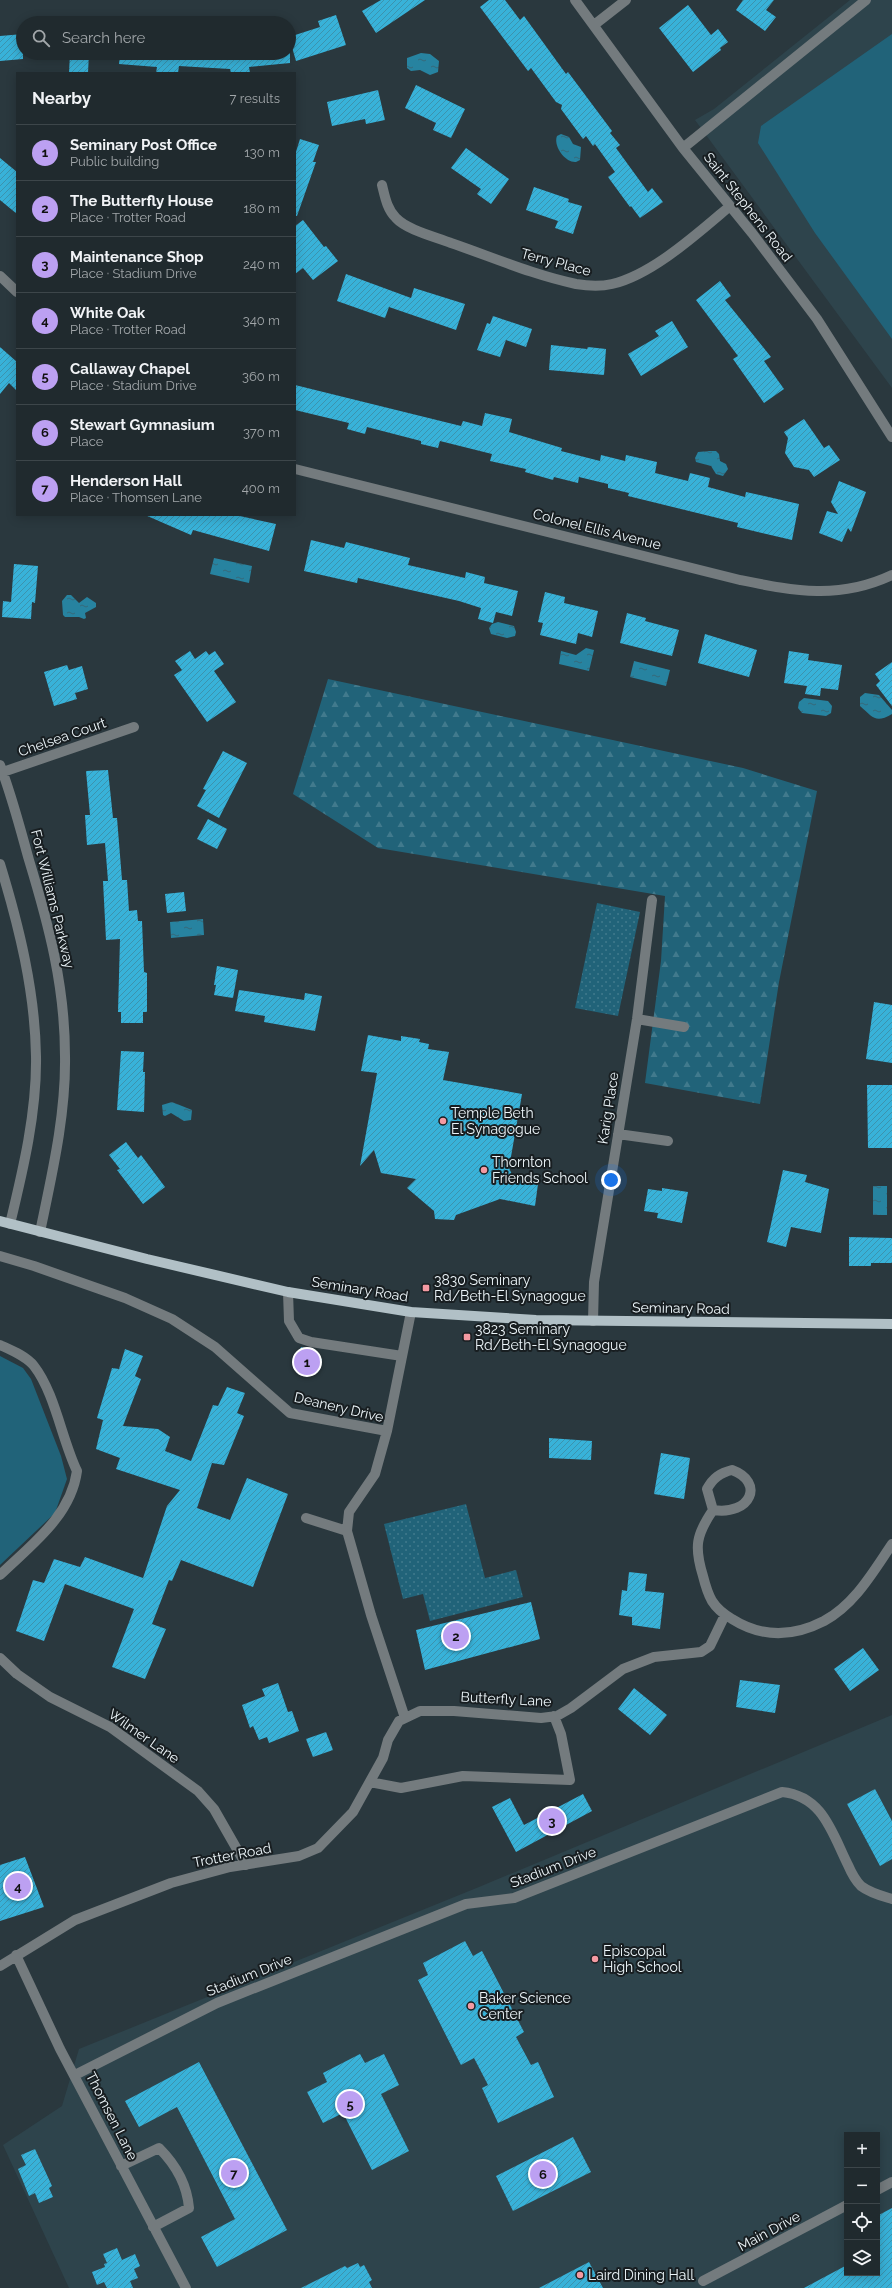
<!DOCTYPE html>
<meta charset="utf-8">
<style>
:root{--surface:#202a2e;--page:#2d363a;--text:#f1f3f6;--muted:#a2a7aa;--line:#3d464a;--accent:#bca0f2}
body{margin:0;font-family:Raleway,sans-serif;background:var(--page);color:var(--text)}
.controls{position:absolute;right:12px;bottom:12px;display:grid;overflow:hidden;border-radius:0px;box-shadow:0 2px 10px #0003}
.controls button{width:36px;height:36px;display:grid;place-items:center;padding:0;border:0;border-bottom:1px solid var(--line);background:var(--surface);color:var(--text);font:20px sans-serif}
.you{position:absolute;left:611px;top:1180px;width:14px;height:14px;margin:-10px;border:3px solid #fff;border-radius:50%;background:#1a73e8;box-shadow:0 0 0 6px #1a73e833}
.badge{display:grid;place-items:center;width:26px;height:26px;border-radius:50%;background:var(--accent);color:#111;font-size:13px;font-weight:700}
.pin{position:absolute;translate:-50% -50%;border:2px solid #fff;box-shadow:0 1px 4px #0006}
.list{margin:0;padding:0;list-style:none}
h2{display:flex;justify-content:space-between;align-items:center;height:52px;margin:0;padding:0 16px;font-size:17px}
h2 small{font-size:13px;font-weight:400;color:var(--muted)}
.list li{display:grid;grid-template-columns:26px 1fr auto;gap:12px;align-items:center;box-sizing:border-box;height:56px;padding:0 16px;border-top:1px solid var(--line)}
.list b{display:block;font-size:15px;white-space:nowrap}
.list p{margin:0;font-size:13px;white-space:nowrap;color:var(--muted)}
.list em{font-size:13px;font-style:normal;color:var(--muted)}
.icon{flex:none;width:22px;height:22px;fill:none;stroke:currentColor;stroke-width:2;stroke-linecap:round;stroke-linejoin:round}
.map{position:relative;flex:none;width:892px;height:2288px;overflow:hidden}
.search{position:absolute;background:var(--surface);box-shadow:0 2px 10px #0003;left:16px;top:16px;width:280px;height:44px;display:flex;align-items:center;gap:10px;box-sizing:border-box;padding:0 14px;border-radius:22px;color:var(--muted);font-size:15px}
.panel{position:absolute;background:var(--surface);box-shadow:0 2px 10px #0003;left:16px;top:72px;width:280px;height:444px;border-radius:0px}
.map>svg:first-child{display:block}
</style>
<div class="map">
<svg width="892" height="2288" viewBox="0 0 892 2288">
<defs>
<pattern id="forest-firs" width="22" height="20" patternUnits="userSpaceOnUse"><rect width="22" height="20" fill="#216379"/><path d="M5 1l3.5 6h-7zM16 11l3.5 6h-7z" fill="#417a8d"/></pattern>
<pattern id="park-dots" width="8" height="8" patternUnits="userSpaceOnUse"><rect width="8" height="8" fill="#216379"/><path d="M2 2h.1M6 6h.1" fill="none" stroke="#417a8d" stroke-width="1.8" stroke-linecap="round"/></pattern>
<pattern id="water-ripples" width="26" height="14" patternUnits="userSpaceOnUse"><rect width="26" height="14" fill="#2783a0"/><path d="M2 4q2-2 4 0t4 0M15 11q2-2 4 0t4 0" fill="none" stroke="#35697a"/></pattern>
<pattern id="building-hatch" width="6" height="6" patternUnits="userSpaceOnUse"><rect width="6" height="6" fill="#38b2d9"/><path d="M-1 1l2-2M0 6l6-6M5 7l2-2" fill="none" stroke="#3c93ae"/></pattern>
</defs>
<rect width="100%" height="100%" fill="#2a383e"/>
<!-- built -->
<path fill="#2e444c" fill-rule="evenodd" d="M850,0H892V388L695,120L714,109Z
M892,1715V2288H69L3,2145L62,2106L79,2049L479,1887ZM847,2135H877V2273H847Z"/>
<!-- green -->
<path fill="#216379" d="M892,34V339L815,233L758,143L761,126Z
M0,1356L23,1368L31,1379L61,1456L67,1479L55,1513L0,1565Z"/>
<!-- forest -->
<path fill="url(#forest-firs)" d="M328,679L743,768L817,791L779,982L760,1104L645,1083L661,961L665,896L378,848L293,794Z"/>
<!-- park -->
<path fill="url(#park-dots)" d="M597,903L640,912L618,1016L575,1008Z
M466,1504L485,1578L516,1570L523,1597L430,1621L423,1594L403,1599L384,1524Z"/>
<!-- water -->
<path fill="url(#water-ripples)" d="M421,53L430,54L439,61L438,72L430,75L420,70L411,71L407,68V58Z
M561,134L569,137L573,144L581,147L580,160L576,162C565,163 553,146 557,136Z
M709,451H716L719,454L720,461L726,464L728,469L723,476L716,474L711,466L696,462L695,458L698,452Z
M214,558L252,566L249,583L210,574Z
M67,595H71L79,603L87,597L96,603V607L85,613L86,618L84,619L79,617H65L63,615L62,601Z
M498,622L514,626L516,632L515,636L507,638L491,634L489,628L492,624Z
M586,648L594,650L589,671L559,664L561,651L576,655Z
M634,661L670,670L666,686L630,677Z
M865,693L879,695L892,710V714C875,724 873,717 860,706V697Z
M804,698L828,701L832,706L831,713L826,716L802,713L798,708L799,702Z
M203,919L204,935L171,938L170,922Z
M172,1102L192,1110L191,1120L184,1121L171,1113L165,1116L163,1115L162,1105Z
M873,1186H887V1215H873Z"/>
<!-- building -->
<path fill="url(#building-hatch)" d="M381,0H425L376,33L362,11Z
M489,0H505L520,20L524,16L566,74L568,72L612,131L610,133L620,145L616,148L648,192L652,188L663,202L640,218L631,206L630,207L608,177L615,172L595,144L593,146L586,136L583,139L561,109L562,105L556,102L531,68L528,71L480,7Z
M743,0H774L766,10L776,17L765,31L736,10Z
M688,5L711,35L718,29L728,42L720,48L721,50L693,72L659,28Z
M336,15L346,45L296,61L289,37L320,27L318,21Z
M23,34V59L0,61V36Z
M70,53H89L88,73H69Z
M120,53H290V63L249,67L250,73H231L230,69L179,66L178,73H156L157,67L119,64Z
M416,85L465,109L451,138L433,130L436,123L405,108Z
M378,90L385,120L366,124L365,119L332,126L327,102Z
M300,139L319,145L313,162H316L297,216H295V155Z
M466,148L509,179L491,204L477,194L481,189L451,168Z
M0,158L17,172V214L0,200Z
M534,187L569,199L568,202L582,206L573,234L555,228L558,221L526,210Z
M303,220L324,247L326,246L338,261L313,280L303,268L295,274V226Z
M346,274L411,298L414,288L465,304L456,330L389,307L385,318L337,301Z
M720,281L731,296L725,300L771,357L764,361L784,389L764,403L733,359L738,356L696,300Z
M493,316L532,329L526,347L506,340L500,357L477,350L487,323L490,324Z
M672,321L688,347L641,376L628,354L659,336L655,331Z
M551,345L587,349L588,347L606,349L604,375L549,370Z
M0,347L17,362V391L9,383L0,394Z
M295,385L461,426L463,421L482,426L485,413L512,419L509,432L562,448L561,451L600,461L601,455L625,461L626,455L657,462L655,473L688,481L690,473L710,478L708,487L745,497L746,492L799,504L792,540L737,527L738,523L628,496L629,493L608,488V484L579,477L578,483L554,477L553,480L525,472L526,469L490,461L492,454L440,441L438,448L421,444V441L367,427L365,434L347,429L349,423L295,410Z
M804,419L824,448L829,445L840,460L814,477L809,470L794,467L785,453L788,438L784,432Z
M839,481L866,492L851,532L848,528L842,542L819,533L827,511L838,514L831,502Z
M145,515H235L276,524L269,551L193,530L191,535Z
M311,540L344,548L346,542L410,558L408,565L465,578L466,572L485,577L484,583L518,591L512,616L496,612L493,623L478,619L481,608L459,601L358,578L357,583L304,571Z
M14,564L38,566L35,603L32,602L31,619L2,617L3,601L11,602Z
M545,592L565,597L564,603L598,611L592,637L578,633L576,644L540,635L543,623L538,622Z
M627,613L646,618L645,621L679,630L672,656L620,643Z
M705,634L757,650L749,677L698,663Z
M190,651L195,659L206,651L209,655L215,651L224,664L214,671L236,702L207,722L174,675L182,670L175,661Z
M789,651L809,654L808,660L842,665L838,690L821,688L820,696L805,694L807,686L784,683Z
M892,662V706L876,685L880,681L875,674Z
M67,665L69,670L82,666L88,689L75,693L77,699L54,706L44,672Z
M223,751L247,763L219,818L197,806L206,790L203,789Z
M108,770L113,818H117L122,880H127L129,911L137,910L138,921H142L144,972L147,973V1012H143V1023H121V1012H118L120,939L106,940L103,881H108L105,843L87,845L85,815H90L86,771Z
M208,819L227,829L217,849L197,839Z
M184,892L186,911L167,913L165,894Z
M217,966L238,970L233,998L214,995L216,985H214Z
M239,990L304,1000L305,993L322,996L315,1031L264,1022L265,1016L235,1011Z
M874,1002L892,1005V1063L866,1059Z
M368,1035L401,1041V1036L420,1039L419,1042L429,1044L428,1049L449,1052L443,1080L522,1094L509,1168L514,1179L538,1184L535,1206L500,1199L456,1215L454,1220L435,1219L434,1211L407,1188L416,1179L381,1173L374,1150L360,1166L377,1073L361,1071Z
M121,1051L144,1052L143,1072H145L144,1112L117,1110Z
M867,1085H892V1148H868Z
M126,1142L138,1158L141,1155L165,1187L143,1204L117,1170L120,1169L109,1155Z
M783,1170L807,1175L805,1182L829,1189L821,1233L791,1227L786,1247L767,1242Z
M662,1188L688,1192L682,1223L657,1218L658,1213L644,1211L648,1189L662,1191Z
M849,1237L892,1238V1263H871V1266H849Z
M301,1347L315,1351L313,1356L322,1359L318,1372L296,1365Z
M125,1349L143,1356L135,1376L141,1379L123,1426L158,1429L170,1437L165,1451L191,1461L213,1405L218,1406L227,1387L245,1393L237,1413L244,1416L224,1465L212,1463L197,1508L230,1520L247,1478L288,1494L253,1587L181,1560L172,1581L169,1580L152,1624L166,1629L145,1679L112,1667L134,1609L65,1584L44,1641L16,1631L33,1580L44,1583L54,1559L80,1567L85,1557L143,1578L167,1506L180,1490L116,1469L120,1458L96,1449L103,1420L97,1418L112,1368L119,1369Z
M549,1438L592,1441L591,1460L549,1458Z
M661,1453L690,1458L684,1499L654,1494Z
M629,1572L647,1574L645,1591L664,1593L660,1629L632,1625V1617L619,1615L622,1590L627,1591Z
M531,1602L540,1639L425,1670L416,1630Z
M863,1648L879,1670L850,1691L834,1669Z
M740,1680L780,1685L775,1713L736,1707Z
M278,1683L288,1712L292,1711L299,1731L269,1743L267,1737L259,1740L253,1726L250,1728L242,1705L265,1696L262,1689Z
M634,1688L667,1715L650,1735L618,1709Z
M326,1732L333,1750L313,1757L306,1739Z
M875,1789L892,1821V1859L880,1866L847,1804Z
M583,1794L592,1811L516,1852L492,1807L510,1798L524,1825Z
M25,1857L44,1907L0,1921V1865Z
M465,1941L473,1956L482,1951L524,2032L516,2037L531,2065L538,2062L554,2097L498,2123L482,2088L488,2085L474,2058L461,2065L418,1980L428,1975L423,1963Z
M360,2054L365,2063L384,2054L399,2085L381,2094L409,2151L372,2170L343,2113L323,2123L307,2092L327,2082L323,2073Z
M199,2062L287,2230L217,2267L201,2237L235,2219L177,2107L139,2127L125,2101Z
M573,2137L591,2172L513,2211L496,2176Z
M35,2149L52,2186L49,2188L53,2197L39,2203L35,2193L29,2196L18,2169L26,2165L21,2155Z
M892,2208V2288H804L847,2265V2273H877V2216Z
M117,2248L122,2260L135,2254L140,2266L134,2269L138,2278L130,2281L133,2288H107L104,2282L97,2285L92,2272L105,2267L104,2264L107,2263L103,2254Z
M589,2262L603,2288H539Z
M358,2263L360,2267L364,2265L372,2280L369,2282L372,2288H301L345,2266L347,2268Z"/>
<g fill="none" stroke-linecap="round" stroke-linejoin="round">
<!-- minor -->
<path stroke="#747b7e" stroke-width="10" d="M575,0L683,148L752,233L817,319L892,437
M594,25L626,0
M683,148L866,0
M382,185C385,197 387,209 396,218C407,230 436,237 451,243C492,257 533,275 576,284C588,286 599,287 612,284C652,275 698,233 730,206
M0,276L17,292
M295,469L740,580C795,591 839,600 892,575
M0,765C12,796 20,828 29,860C49,926 65,986 65,1056C66,1115 52,1174 40,1232
M0,773L134,727
M0,864C19,926 35,991 36,1056C37,1112 23,1170 10,1224
M637,1019L684,1027
M618,1134L668,1141
M0,1256L34,1266L125,1298L172,1319L215,1347L290,1413L387,1431L375,1474L349,1512L347,1531L371,1615L405,1718
M288,1292L289,1321L299,1338L311,1342L402,1356
M593,1321L594,1282L637,1019L652,900
M0,1345C11,1350 26,1356 34,1366C55,1393 62,1440 77,1471C71,1516 31,1545 0,1575
M387,1431L411,1312
M732,1470C765,1482 751,1516 713,1510L707,1489C713,1478 720,1473 732,1470Z
M713,1510C696,1535 694,1547 703,1576C705,1584 708,1594 712,1601C717,1609 725,1615 732,1619C762,1638 793,1637 824,1621C855,1604 873,1572 892,1544
M306,1518L347,1531
M0,1658L17,1674L50,1697L110,1727L198,1791L214,1809L246,1865
M370,1782L401,1788L463,1776L570,1780L561,1734L554,1716
M16,1955L60,2049L186,2288
M0,1966L75,1920L171,1883L230,1867L299,1856L318,1848L353,1812L383,1758L388,1740L399,1721L420,1711H454L541,1718L557,1716L571,1708L623,1669L654,1657L701,1652L710,1646L725,1615
M75,2075L217,2003L466,1904L514,1898L782,1792C823,1796 832,1833 848,1865C851,1872 856,1881 861,1886C870,1893 882,1896 892,1899
M121,2166L159,2148C176,2165 187,2184 189,2208L153,2227
M877,2190L892,2182
M703,2281L847,2205"/>
<!-- major -->
<path stroke="#b1c0c6" stroke-width="10" d="M0,1221L147,1259L288,1292L411,1312L536,1320L892,1324"/>
</g>
<!-- markers -->
<g fill="#f49aa2" stroke="#181e21" stroke-width="1.5">
<circle cx="443" cy="1121" r="4"/>
<circle cx="484" cy="1170" r="4"/>
<rect x="422" y="1284" width="8" height="8" rx="2"/>
<rect x="463" y="1333" width="8" height="8" rx="2"/>
<circle cx="595" cy="1959" r="4"/>
<circle cx="471" cy="2006" r="4"/>
<circle cx="580" cy="2275" r="4"/>
</g>
<g text-anchor="middle" dominant-baseline="central" stroke-width="4" stroke-linejoin="round" paint-order="stroke">
<!-- street labels -->
<g font-size="14" fill="#ecf5f9" stroke="#181e21">
<text transform="translate(748 207) rotate(52)">Saint Stephens Road</text>
<text transform="translate(556 262) rotate(15)">Terry Place</text>
<text transform="translate(597 529) rotate(14)">Colonel Ellis Avenue</text>
<text transform="translate(62 737) rotate(-19)">Chelsea Court</text>
<text transform="translate(53 899) rotate(76)">Fort Williams Parkway</text>
<text transform="translate(608 1108) rotate(-81)">Karig Place</text>
<text transform="translate(360 1289) rotate(9)">Seminary Road</text>
<text transform="translate(681 1308) rotate(1)">Seminary Road</text>
<text transform="translate(339 1407) rotate(13)">Deanery Drive</text>
<text transform="translate(506 1699) rotate(3)">Butterfly Lane</text>
<text transform="translate(144 1736) rotate(35)">Wilmer Lane</text>
<text transform="translate(232 1855) rotate(-11)">Trotter Road</text>
<text transform="translate(553 1867) rotate(-21)">Stadium Drive</text>
<text transform="translate(249 1975) rotate(-22)">Stadium Drive</text>
<text transform="translate(112 2116) rotate(63)">Thomsen Lane</text>
<text transform="translate(769 2231) rotate(-28)">Main Drive</text>
</g>
<!-- poi labels -->
<g font-size="14" fill="#ecf5f9" stroke="#181e21" text-anchor="start">
<text x="451" y="1113">Temple Beth<tspan x="451" dy="16">El Synagogue</tspan></text>
<text x="492" y="1162">Thornton<tspan x="492" dy="16">Friends School</tspan></text>
<text x="434" y="1280">3830 Seminary<tspan x="434" dy="16">Rd/Beth-El Synagogue</tspan></text>
<text x="475" y="1329">3823 Seminary<tspan x="475" dy="16">Rd/Beth-El Synagogue</tspan></text>
<text x="603" y="1951">Episcopal<tspan x="603" dy="16">High School</tspan></text>
<text x="479" y="1998">Baker Science<tspan x="479" dy="16">Center</tspan></text>
<text x="588" y="2275">Laird Dining Hall</text>
</g>
</g>
</svg>
<div class="controls">
<button>+</button>
<button>−</button>
<button><svg class="icon" aria-label="locate" viewBox="0 0 24 24"><circle cx="12" cy="12" r="6"/><path d="M12 2v4M12 18v4M2 12h4M18 12h4"/></svg></button>
<button><svg class="icon" aria-label="layers" viewBox="0 0 24 24"><path d="M12 4l9 5-9 5-9-5zM3 14l9 5 9-5"/></svg></button>
</div>
<div class="you"></div>
<div class="pin badge" style="left:307px;top:1362px">1</div>
<div class="pin badge" style="left:456px;top:1636px">2</div>
<div class="pin badge" style="left:552px;top:1821px">3</div>
<div class="pin badge" style="left:18px;top:1886px">4</div>
<div class="pin badge" style="left:350px;top:2104px">5</div>
<div class="pin badge" style="left:543px;top:2174px">6</div>
<div class="pin badge" style="left:234px;top:2173px">7</div>
<div class="search"><svg class="icon" aria-label="search" viewBox="0 0 24 24"><circle cx="10" cy="10" r="6"/><path d="M15 15l6 6"/></svg>Search here</div>
<section class="panel">
<h2>Nearby<small>7 results</small></h2>
<ul class="list">
<li><span class="badge">1</span><div><b>Seminary Post Office</b><p>Public building</p></div><em>130 m</em></li>
<li><span class="badge">2</span><div><b>The Butterfly House</b><p>Place · Trotter Road</p></div><em>180 m</em></li>
<li><span class="badge">3</span><div><b>Maintenance Shop</b><p>Place · Stadium Drive</p></div><em>240 m</em></li>
<li><span class="badge">4</span><div><b>White Oak</b><p>Place · Trotter Road</p></div><em>340 m</em></li>
<li><span class="badge">5</span><div><b>Callaway Chapel</b><p>Place · Stadium Drive</p></div><em>360 m</em></li>
<li><span class="badge">6</span><div><b>Stewart Gymnasium</b><p>Place</p></div><em>370 m</em></li>
<li><span class="badge">7</span><div><b>Henderson Hall</b><p>Place · Thomsen Lane</p></div><em>400 m</em></li>
</ul>
</section>
</div>
